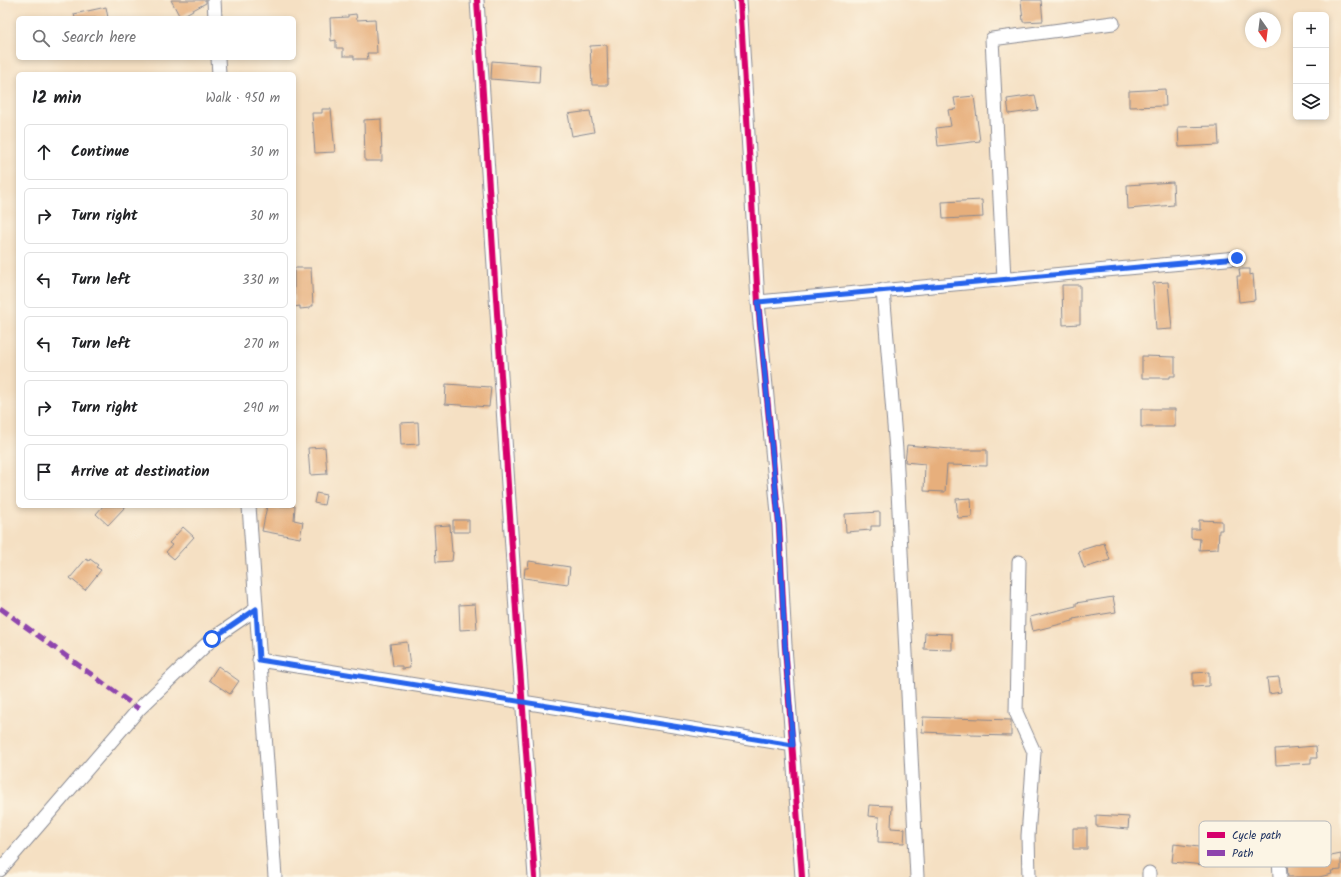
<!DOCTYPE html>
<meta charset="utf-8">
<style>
:root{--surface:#fff;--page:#f6f6f6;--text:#202124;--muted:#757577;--line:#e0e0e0}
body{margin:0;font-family:Kalam,sans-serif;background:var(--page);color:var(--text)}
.controls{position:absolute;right:12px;top:12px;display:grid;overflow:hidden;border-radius:6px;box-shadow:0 2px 6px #0003}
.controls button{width:36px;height:36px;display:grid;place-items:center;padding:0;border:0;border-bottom:1px solid var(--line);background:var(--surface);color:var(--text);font:20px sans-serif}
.compass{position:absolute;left:1245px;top:12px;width:36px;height:36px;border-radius:50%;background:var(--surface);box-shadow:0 2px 6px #0003;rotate:166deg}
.stop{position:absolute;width:12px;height:12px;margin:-9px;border:3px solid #2563eb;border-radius:50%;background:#fff}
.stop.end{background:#2563eb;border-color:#fff;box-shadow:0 1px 4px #0008}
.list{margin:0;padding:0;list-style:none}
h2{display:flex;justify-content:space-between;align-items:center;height:52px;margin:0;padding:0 16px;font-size:17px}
h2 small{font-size:13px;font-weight:400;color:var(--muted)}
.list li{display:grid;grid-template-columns:26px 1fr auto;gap:12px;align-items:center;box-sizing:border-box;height:56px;margin:0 8px 8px;padding:0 8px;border:1px solid var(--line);border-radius:6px}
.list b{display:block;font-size:15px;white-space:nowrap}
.list em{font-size:13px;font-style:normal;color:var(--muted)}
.icon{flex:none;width:22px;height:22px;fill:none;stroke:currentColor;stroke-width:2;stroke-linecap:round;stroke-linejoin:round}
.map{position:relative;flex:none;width:1341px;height:877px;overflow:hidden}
.search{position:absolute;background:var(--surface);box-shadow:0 2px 6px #0003;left:16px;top:16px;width:280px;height:44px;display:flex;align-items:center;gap:10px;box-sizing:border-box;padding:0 14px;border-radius:6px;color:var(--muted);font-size:15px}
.panel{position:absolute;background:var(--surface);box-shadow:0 2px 6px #0003;left:16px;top:72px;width:280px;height:436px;border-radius:6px}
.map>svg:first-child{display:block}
</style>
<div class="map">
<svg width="1341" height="877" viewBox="0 0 1341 877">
<rect width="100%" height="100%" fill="#fcf5e5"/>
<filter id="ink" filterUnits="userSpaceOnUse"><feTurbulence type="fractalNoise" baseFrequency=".025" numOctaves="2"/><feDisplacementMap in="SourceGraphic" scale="8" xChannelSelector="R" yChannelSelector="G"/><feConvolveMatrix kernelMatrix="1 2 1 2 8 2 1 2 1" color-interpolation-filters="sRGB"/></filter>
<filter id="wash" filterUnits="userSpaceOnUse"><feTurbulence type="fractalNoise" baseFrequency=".012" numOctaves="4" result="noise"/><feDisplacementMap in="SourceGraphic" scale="16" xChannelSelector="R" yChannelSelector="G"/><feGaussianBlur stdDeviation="0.9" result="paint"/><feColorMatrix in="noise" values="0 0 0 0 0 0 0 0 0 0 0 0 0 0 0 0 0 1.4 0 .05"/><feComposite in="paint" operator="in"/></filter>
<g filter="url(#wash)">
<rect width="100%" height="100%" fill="#f5e0c3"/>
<g id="blocks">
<!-- building -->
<path fill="#e7af7c" d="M171,0H206V3L180,17Z
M1021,0H1041L1043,21L1023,22Z
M106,7L108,18H75L74,14Z
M356,14L357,20L375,19L377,53H367L368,59H354V56H343V48H336V40L331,41L330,18L348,17V15Z
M607,45L608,85H592L590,46Z
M492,61L540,65L539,83L491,79Z
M1165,89L1166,106L1129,107V91Z
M1035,95L1038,110L1009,114L1007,99Z
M974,96L980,141L938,146L936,128L951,126L948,110L956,109L954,98Z
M322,109H331L335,152L315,153L312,113H322Z
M590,111L594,132L572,136L568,114Z
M381,119L382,161H365L364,120Z
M1218,126L1219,145L1179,147L1178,127Z
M1173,182L1174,205L1128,209L1127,185Z
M982,200L983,217L943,219L942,202Z
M294,268H311L313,306H310V308L300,309V306L294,307Z
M1239,269H1250V275L1253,274L1255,300L1239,302L1237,276H1240Z
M1168,282L1172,329L1156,330L1153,283Z
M1062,285H1080V324L1063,325Z
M1142,356L1175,357V376H1170V378H1142Z
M446,384L491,387L489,407L445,404Z
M1141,409H1175V427H1141Z
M418,422L419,444L401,445L400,423Z
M907,445L950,449V450H987V466L947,465L945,492L924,491L925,464L905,462Z
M325,447L327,474L310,475L308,448Z
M316,493L326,495L324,505L314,503Z
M971,498L972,517L958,518L956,499Z
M103,506H126L108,525L96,514Z
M267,506H295L294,520L303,522L300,538L262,531Z
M880,512V526H871V530L846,532L845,514Z
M453,520H469V532H453Z
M1199,520L1222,521V530H1219L1218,549L1199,550L1200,539L1191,538V529H1199Z
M450,525L452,552H453L452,561L436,562L434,526Z
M183,527L194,537L174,559L166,552L172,545L169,543Z
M1104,543L1110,560L1084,568L1078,551Z
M86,559L89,561L90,559L98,565L96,567L101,570L85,590L70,578Z
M529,561L570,567L568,584L524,578L525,568H528Z
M1113,597L1116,612L1073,619V621L1033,631L1030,617L1076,606V603Z
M475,604L477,629L460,630L459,605Z
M925,633L952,634V650L924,649Z
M407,642L410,668L402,669V666H393L390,644Z
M218,666L239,681L230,694L209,680Z
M1209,672V686L1193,687V673Z
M1279,677L1281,692L1269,694L1267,678Z
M923,717L1011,720V736L970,735V734L922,732Z
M1316,746L1317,758H1311V763L1276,765L1275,749Z
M869,805L892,806L891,828L905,829L904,843L878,842L879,817L868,816Z
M1096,815L1129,817L1128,829L1096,826Z
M1073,828H1087V849H1073Z
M1174,844L1207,848L1205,865L1172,862Z
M1326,854V857L1341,854V870L1331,871L1332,874L1319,877H1288L1287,863Z"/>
</g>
</g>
<g filter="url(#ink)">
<use href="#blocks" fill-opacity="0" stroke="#888890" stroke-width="1"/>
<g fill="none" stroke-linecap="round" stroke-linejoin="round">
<defs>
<path id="minor" d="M214,0L215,18
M477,0L517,626L535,877
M740,0L758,302L779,524L785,646L802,877
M218,58L219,74
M1004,279L992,39L1113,23
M883,290L896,450L917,877
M758,302L1237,258
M249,506L275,877
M1019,562L1016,712L1034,752L1028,836L1029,877
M259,660L793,745
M1278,837L1280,877
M0,870L139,709L212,639L256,609
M1149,873V877"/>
</defs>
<!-- minor casing -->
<use href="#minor" stroke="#888890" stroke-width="15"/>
<!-- minor -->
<use href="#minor" stroke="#fff" stroke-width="13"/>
<!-- quiet -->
<path stroke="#8e44ad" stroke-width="5" stroke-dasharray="10 5" stroke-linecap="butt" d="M0,608L139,709"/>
<defs>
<path id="cycleway" d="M477,0L517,626L535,877
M740,0L758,302L779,524L785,646L802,877"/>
</defs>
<!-- cycleway casing -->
<use href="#cycleway" stroke="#fcf5e5" stroke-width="8"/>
<!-- cycleway -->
<use href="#cycleway" stroke="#d6006c" stroke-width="6"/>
</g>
</g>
<g fill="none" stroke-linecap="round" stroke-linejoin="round" filter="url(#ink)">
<!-- route -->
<path stroke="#2563eb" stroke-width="5" d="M212,639L256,609L259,660L793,745L785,646L779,524L758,302L1237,258"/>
</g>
<!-- legend -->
<rect x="1199" y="821" width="132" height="46" rx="6" fill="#fcf5e5" stroke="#b8babc" stroke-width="1"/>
<rect x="1207" y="832" width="18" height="6" fill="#d6006c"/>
<rect x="1207" y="850" width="18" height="6" fill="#8e44ad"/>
<g font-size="11" fill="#1b2f5e">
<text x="1232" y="839">Cycle path</text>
<text x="1232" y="857">Path</text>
</g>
</svg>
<div class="controls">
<button>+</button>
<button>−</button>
<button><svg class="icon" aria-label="layers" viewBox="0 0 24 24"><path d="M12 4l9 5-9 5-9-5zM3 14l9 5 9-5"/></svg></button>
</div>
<svg class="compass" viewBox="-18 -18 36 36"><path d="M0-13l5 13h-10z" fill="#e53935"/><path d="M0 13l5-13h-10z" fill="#757577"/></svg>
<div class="stop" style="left:212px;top:639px"></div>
<div class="stop end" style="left:1237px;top:258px"></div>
<div class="search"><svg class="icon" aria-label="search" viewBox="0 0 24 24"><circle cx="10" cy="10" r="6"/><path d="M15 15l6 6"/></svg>Search here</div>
<section class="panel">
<h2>12 min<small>Walk · 950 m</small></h2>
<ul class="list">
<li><svg class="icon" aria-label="ahead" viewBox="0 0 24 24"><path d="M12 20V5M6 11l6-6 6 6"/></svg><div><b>Continue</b></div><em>30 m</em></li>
<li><svg class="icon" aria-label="right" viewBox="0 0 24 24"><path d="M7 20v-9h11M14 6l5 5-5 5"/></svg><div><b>Turn right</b></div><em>30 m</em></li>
<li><svg class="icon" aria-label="left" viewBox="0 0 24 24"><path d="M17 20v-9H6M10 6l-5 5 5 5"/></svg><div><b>Turn left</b></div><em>330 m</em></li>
<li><svg class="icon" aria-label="left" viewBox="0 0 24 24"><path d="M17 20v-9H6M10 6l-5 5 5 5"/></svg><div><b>Turn left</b></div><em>270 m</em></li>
<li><svg class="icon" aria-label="right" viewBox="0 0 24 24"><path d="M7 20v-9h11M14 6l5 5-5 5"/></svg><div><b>Turn right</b></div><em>290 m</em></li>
<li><svg class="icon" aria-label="arrive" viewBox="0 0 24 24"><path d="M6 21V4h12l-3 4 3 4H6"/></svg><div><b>Arrive at destination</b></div></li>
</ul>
</section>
</div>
